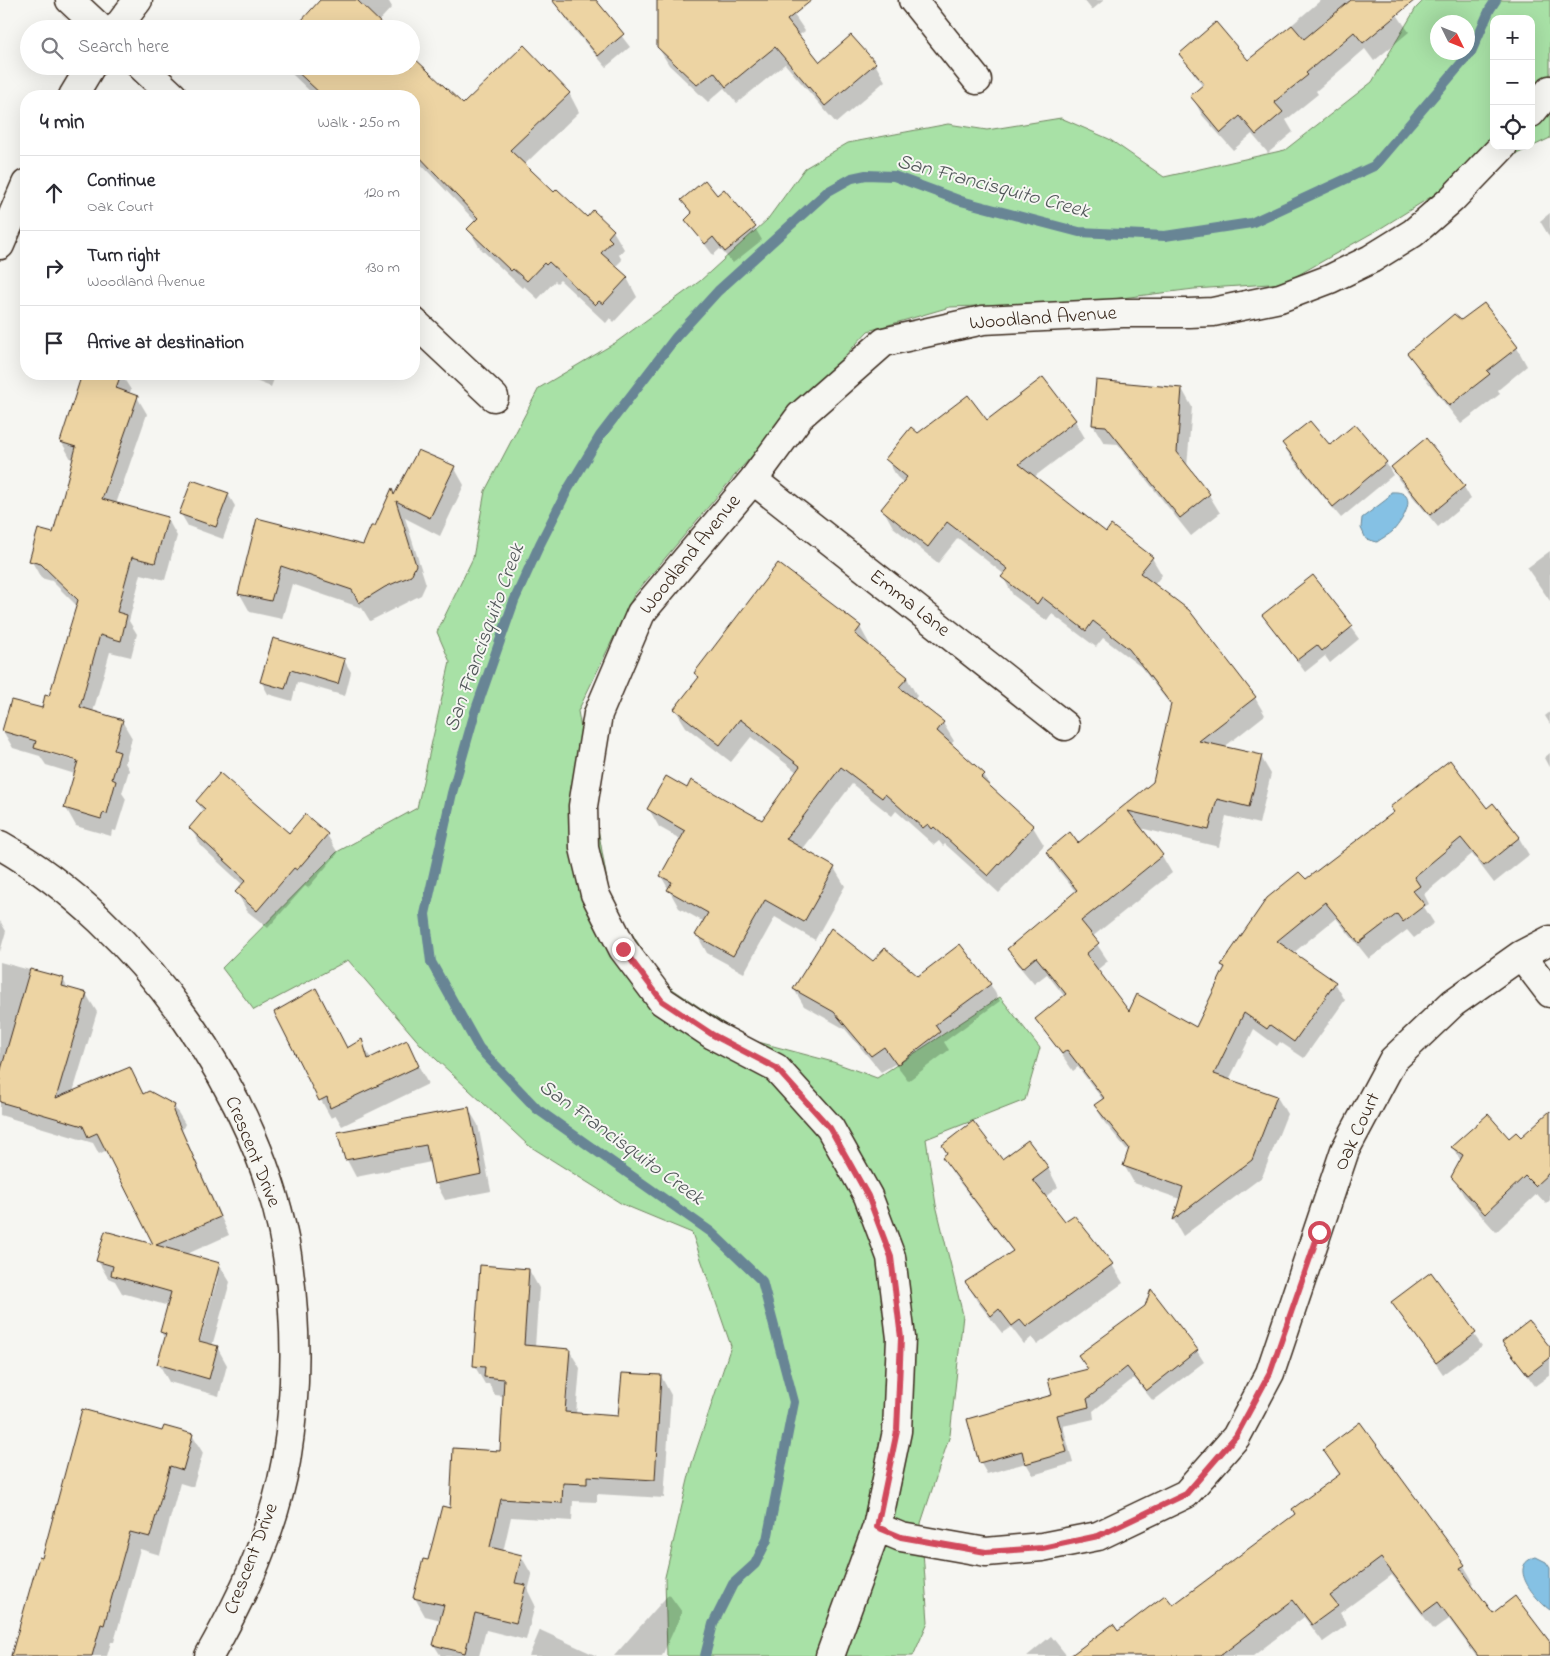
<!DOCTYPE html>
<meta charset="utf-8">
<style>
:root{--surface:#fff;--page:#f2f2f3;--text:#2b2b33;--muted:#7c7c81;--line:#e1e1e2}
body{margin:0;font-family:"Indie Flower",sans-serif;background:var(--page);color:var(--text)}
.controls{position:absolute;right:15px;top:15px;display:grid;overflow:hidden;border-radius:10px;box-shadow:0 5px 20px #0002}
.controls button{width:45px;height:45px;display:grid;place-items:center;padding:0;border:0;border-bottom:1px solid var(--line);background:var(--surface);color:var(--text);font:25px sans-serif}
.compass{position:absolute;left:1430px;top:15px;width:45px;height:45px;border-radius:50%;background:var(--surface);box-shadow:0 5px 20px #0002;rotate:133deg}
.stop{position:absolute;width:15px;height:15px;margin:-11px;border:4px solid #d1495b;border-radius:50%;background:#fff}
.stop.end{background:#d1495b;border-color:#fff;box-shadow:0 1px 5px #0008}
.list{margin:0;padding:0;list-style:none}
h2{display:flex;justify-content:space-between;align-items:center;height:65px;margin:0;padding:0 20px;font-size:21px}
h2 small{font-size:16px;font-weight:400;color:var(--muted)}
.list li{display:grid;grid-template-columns:32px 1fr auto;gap:15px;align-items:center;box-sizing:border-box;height:75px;padding:0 20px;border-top:1px solid var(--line)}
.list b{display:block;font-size:19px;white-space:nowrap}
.list p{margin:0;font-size:16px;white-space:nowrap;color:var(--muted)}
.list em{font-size:16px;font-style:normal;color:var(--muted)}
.icon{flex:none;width:28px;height:28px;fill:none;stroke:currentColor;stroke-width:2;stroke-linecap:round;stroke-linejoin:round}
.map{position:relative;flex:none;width:1550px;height:1656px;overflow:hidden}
.search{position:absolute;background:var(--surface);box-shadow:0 5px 20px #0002;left:20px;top:20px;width:400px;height:55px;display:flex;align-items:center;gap:12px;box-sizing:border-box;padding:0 18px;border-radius:28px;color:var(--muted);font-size:19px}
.panel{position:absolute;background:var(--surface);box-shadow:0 5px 20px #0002;left:20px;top:90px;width:400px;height:290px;border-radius:20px}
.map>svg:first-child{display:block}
</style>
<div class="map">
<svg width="1550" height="1656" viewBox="0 0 1550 1656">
<rect width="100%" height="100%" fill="#f6f6f2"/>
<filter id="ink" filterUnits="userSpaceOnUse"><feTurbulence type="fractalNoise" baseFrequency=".02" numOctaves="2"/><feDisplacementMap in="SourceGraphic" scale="10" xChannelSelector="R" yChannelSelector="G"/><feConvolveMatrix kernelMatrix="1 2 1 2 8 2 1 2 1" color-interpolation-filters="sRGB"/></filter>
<g filter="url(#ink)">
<!-- green -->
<path fill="#a8e1a6" stroke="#728662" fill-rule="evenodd" d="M1424,0H1550V138L1442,190L1381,228L1284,283L1194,289L1089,302L950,307L868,331L741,468L634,595L578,711L610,898L662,982L747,1039L833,1062L877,1078L1000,997L1040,1048L1025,1100L926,1139L936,1205L963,1315L950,1435L921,1523L928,1622L913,1656H667L665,1577L692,1463L731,1346L692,1233L622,1204L528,1145L421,1045L348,960L254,1010L222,968L337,852L417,808L450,662L437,632L473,558L485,491L539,388L615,343L700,281L767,220L805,168L848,143L948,124L987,130L1061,118L1109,139L1164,177L1285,150L1372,82L1416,8ZM1494,19H1531V146H1494ZM1438,22H1468V52H1438Z"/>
<!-- water -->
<path fill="#85c1e4" stroke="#678595" d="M1391,492C1421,490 1404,519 1393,531C1389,535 1382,538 1377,542L1366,539L1361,528L1362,518L1387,499Z
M1536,1557L1546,1562L1550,1568V1610C1535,1599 1506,1565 1536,1557Z"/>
<!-- shadow -->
<path fill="#0003" fill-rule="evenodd" d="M322,0H388L392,7L378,22L306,28L303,22Z
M576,0H594L630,47L606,67L569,24L562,11Z
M660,0H784L805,31L798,36L820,64H875L885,81L836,123L785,64L737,103L724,88L708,102L669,65L658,47Z
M1084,0H1104L1092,10Z
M1321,0H1387L1409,32L1374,61L1365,49L1316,91L1318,94L1286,120L1293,132L1268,153L1252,134L1233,150L1202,115L1192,96L1203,87L1181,54L1248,62Z
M287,66H411L463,106L569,93L579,112L524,165L554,193L587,219L613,231L624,249L619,255L622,260L615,267L627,278L637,297L614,322L610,318L606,323L560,280L557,283L555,281L538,299L524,286L522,288L480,248L469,230L476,222L414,157V96H315L292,74Z
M717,196L755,228L762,240L733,263L720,249L713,255L686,220L692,215L683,200Z
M1550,213V238L1540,221Z
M1484,305L1517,348L1527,366L1498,390L1500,394L1461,424L1420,372L1409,353Z
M90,374H121L131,390L129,394L137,397L147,414L116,504L167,518L177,536L165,580L141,574L129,621L137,634L131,657L110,652L93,712L122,721L132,738L125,763L129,770L122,793L126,799L116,831L112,830L111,836L76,826L66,808L75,774L46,765L40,756L13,748L3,731L42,710L50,698L77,606L52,581L41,578L31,560L54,535L74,460L71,459L61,441ZM41,749L84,761V764L41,751Z
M238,374H276L271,387Z
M1043,379L1075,421L1085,438L1034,477L1106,533L1152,558L1162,575L1154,585L1255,698L1265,715L1223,748L1261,757L1271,774L1259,824L1226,816L1219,847L1140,828L1162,856L1172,873L1092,937L1108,961L1097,970L1129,1013L1197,1029L1226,970L1222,965L1305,881L1487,810L1493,805L1519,838L1529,855L1494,883L1472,854L1424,894L1429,904L1424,907L1434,923L1414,938L1407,930L1369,959L1336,918L1292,954L1335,983L1345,1000L1304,1058L1280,1042L1277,1046L1254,1029L1229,1080L1277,1097L1287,1114L1262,1177L1183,1236L1174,1220L1180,1199L1134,1183L1124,1165L1129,1152L1105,1123L1095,1106L1103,1100L1078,1067L1073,1071L1037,1019L1065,997L1047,974L1034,984L1019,966L1009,949L1076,892L1057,869L1047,852L1078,844L1154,783L1172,707L1141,667L1103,638L1096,647L1052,614L1047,621L1013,595L1003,577L1005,575L958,538L938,563L893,527L883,509L904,483L897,477L887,459L918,434L986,422Z
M1182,389L1192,407L1187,467L1209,495L1220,513L1191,536L1118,444L1104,443L1093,425Z
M1355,426L1386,463L1393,475L1341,518L1290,456L1283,444L1329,447Z
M1426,440L1464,487L1471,499L1438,527L1399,480L1392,468Z
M454,467L464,485L440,536L405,518L426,584L421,595L370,621L362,608L292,584L282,619L250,612L240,594L257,519L363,546L376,528L392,491L395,496Z
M228,494L235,506L223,539L188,526L181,514Z
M1550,551V601L1527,568Z
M1313,576L1359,639L1330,663L1325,656L1305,672L1263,615Z
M860,627L870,645L869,647L907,678L917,696L914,700L943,723L954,741L950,745L984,775L993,791L1033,827L1044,845L999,893L945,844L943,846L939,841L934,845L896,811L892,816L852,784L802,850L834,868L845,886L815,940L775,917L744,973L707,953L697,935L704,922L679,908L669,890L661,876L682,840L659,827L649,809L687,789L762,822L797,772L751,737L731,762L686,727L675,709L699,679L696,673Z
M274,639L344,660L351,672L345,696L297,682L292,701L268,694L261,681Z
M1550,712V724L1545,716Z
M1550,753V769L1544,758Z
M197,801L290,835H327L338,853L308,888L305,886L268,928L247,911L237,892L243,885L201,846L191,828L204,812Z
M0,921L6,931L0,952Z
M0,962L63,979L68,989L86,994L97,1012L73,1092L130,1069L144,1095L174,1106L185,1124L182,1130L229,1235L185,1255L219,1264L230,1282L212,1346L217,1347L227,1365L219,1396L169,1382L159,1364L165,1339L161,1332L169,1306L122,1293L115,1281L108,1278L98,1261L156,1246L107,1150L99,1154L93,1143L0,1115ZM215,1276H218L198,1348L196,1347Z
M874,963L918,978L990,984L1000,1001L944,1042L949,1050L908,1081L895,1064L881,1072L845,1029L804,1006L794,989Z
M361,1041L371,1059L406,1042L428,1084L342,1126L336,1116L331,1118L321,1100L347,1049Z
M468,1108L478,1125L491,1191L445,1200L436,1183L431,1162L356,1177L347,1160L339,1133Z
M1550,1116V1200L1546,1204L1537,1194L1496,1232L1464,1196L1453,1177L1461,1161L1453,1148L1521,1139Z
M944,1157L1002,1161L1048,1168L1058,1187L1045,1197L1065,1223L1074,1217L1112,1265L1123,1283L1037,1345L1032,1337L1024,1344L1011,1327L1002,1333L977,1301L967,1283L1013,1252L954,1175Z
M529,1270L539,1288L535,1347L569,1350L580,1368L576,1414L619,1417L661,1376L671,1395L664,1498L597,1494V1502L573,1501L572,1521L511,1517L503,1552L521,1556L532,1575L528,1591L535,1605L526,1640L486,1630L479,1656H441L434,1645L441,1620L425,1616L415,1598L451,1509L501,1452L504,1396L495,1395L489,1384H485L474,1365Z
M1431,1274L1482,1346L1443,1374L1393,1302Z
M1504,1343L1550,1349V1375L1535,1386Z
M1197,1351L1204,1362L1153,1401L1134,1378L1093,1411L1094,1419L1063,1426L1073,1463L1033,1475L1026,1463L987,1474L980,1462L1053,1396L1088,1370L1079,1355Z
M163,1432L192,1435L203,1453L193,1487L180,1483L160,1555L140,1549L114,1642H111L107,1656H10L43,1559Z
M1324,1450L1464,1566L1474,1583L1471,1585L1493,1615L1547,1641L1550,1638V1656H1476L1449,1619L1434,1630L1392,1575L1340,1613L1347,1625L1323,1642L1304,1617L1253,1656H1073L1173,1607L1296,1515L1340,1476Z
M669,1594L682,1612L662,1656H614Z
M540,1630L597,1656H529Z
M1051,1636L1067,1656H1027Z"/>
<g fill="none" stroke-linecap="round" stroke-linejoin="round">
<!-- stream -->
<path stroke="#678595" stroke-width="10" d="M705,1656L713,1624L733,1584L755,1564L767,1540L794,1402L762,1281L711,1232L537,1109L479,1048L431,962L425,914L452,793L475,712L514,601L540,544L568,489L600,436L676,337L718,291L827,192L852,178L866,175L894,176L961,201L1079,232L1165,236L1251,223L1374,166L1471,52L1490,9L1496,0"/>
</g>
<!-- building -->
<path fill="#edd4a3" stroke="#3b2a1e" d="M320,0H357L387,29H304L306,27L301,21Z
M552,0H596L624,34L598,56Z
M657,0H812L787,20L820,62L851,35L876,63L825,106L775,47L726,87L714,72L697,85L657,47Z
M1351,0H1415L1363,43L1354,32L1306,73L1308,75L1274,102L1283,112L1256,135L1240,116L1221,133L1190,96L1204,84L1179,54L1216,22L1248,60L1292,25L1304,39Z
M524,45L570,93L510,150L554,192L557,189L587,217L593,210L614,230L608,237L612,241L601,253L628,277L603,304L599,301L595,305L549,262L546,265L544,263L527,281L513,269L511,271L467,229L478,218L414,151V96H323L291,66H411V55L463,104Z
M705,180L717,195L724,189L756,227L725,252L713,237L705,244L685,220L692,213L681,200Z
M1484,303L1518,347L1487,371L1490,374L1449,406L1407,353L1454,314L1461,320Z
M82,374H121L116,388L138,396L102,499L168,517L155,563L132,557L117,612L127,615L121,641L100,635L80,707L123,720L114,750L120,752L112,779L116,781L107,814L103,813L101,819L64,808L78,761L34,748L36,741L2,731L11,700L42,708L45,695L49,696L78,600L41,564L29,561L38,529L53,533L76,447L60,442Z
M1043,377L1076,420L1019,464L1106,532L1111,525L1153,557L1140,573L1189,610L1256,697L1199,741L1262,755L1249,807L1217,799L1209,830L1128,811L1163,855L1081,921L1099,943L1086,954L1129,1011L1137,994L1196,1027L1225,967L1221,965L1267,898L1299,872L1306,879L1394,812L1390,807L1450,760L1487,808L1493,803L1520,837L1484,866L1461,838L1414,877L1420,886L1413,891L1425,905L1403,922L1397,914L1359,943L1325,902L1277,941L1336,982L1294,1042L1270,1025L1267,1029L1244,1013L1214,1074L1277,1096L1252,1160L1173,1220L1183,1187L1123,1166L1129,1148L1094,1105L1104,1098L1067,1050L1062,1054L1035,1019L1066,994L1036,957L1023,968L1007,949L1077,890L1046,852L1070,832L1078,843L1153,782L1171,704L1129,649L1093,621L1086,631L1042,597L1037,604L1001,577L1008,569L947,522L928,547L881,509L907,477L885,459L911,427L918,433L968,395L987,420Z
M1096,380L1182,388L1177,452L1210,494L1180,518L1106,426L1092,425Z
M1310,421L1330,445L1355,424L1387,462L1333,507L1282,443Z
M1426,438L1465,486L1430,515L1391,467Z
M418,450L455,466L430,518L396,501L416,565L411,576L385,587L359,603L352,590L281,566L271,601L238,594L257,518L363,545L371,526H375L392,488L394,495Z
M192,480L229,493L216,527L179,514Z
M778,563L861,626L855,634L908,677L899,687L944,722L937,731L985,774L981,778L1034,826L988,876L934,827L932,829L928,824L923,828L885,794L882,798L841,767L786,839L835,867L804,922L765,900L733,956L695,935L708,913L667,890L672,882L660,876L685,831L647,809L666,776L687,788L691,780L762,820L800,766L740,719L720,745L674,709L699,677L694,673Z
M1313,575L1353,626L1322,651L1317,645L1297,660L1262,615Z
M273,638L345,659L338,684L291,670L285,689L260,682Z
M220,773L289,833L305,814L328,834L297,870L294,868L257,911L235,892L246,880L189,828L205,809L196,801Z
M831,928L873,961L885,948L918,976L960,944L991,984L935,1025L940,1032L897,1065L884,1047L871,1056L834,1012L793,989Z
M30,969L64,978L62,986L87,993L56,1098L130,1067L143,1094L149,1091L175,1105L173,1111L220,1217L156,1245L220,1263L199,1341L218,1346L209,1379L157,1364L166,1334L160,1332L171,1292L111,1275L113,1266L96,1261L105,1231L153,1244L97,1133L88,1137L83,1126L0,1102V1073Z
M316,988L347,1048L362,1039L368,1059L407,1040L419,1066L330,1108L327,1097L319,1101L274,1012Z
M469,1107L482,1174L434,1184L426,1145L345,1160L337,1132Z
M1550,1111V1172L1535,1186L1525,1176L1485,1214L1451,1177L1463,1155L1451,1147L1488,1114L1509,1138L1516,1132L1521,1137Z
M973,1121L1002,1159L1028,1140L1049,1168L1033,1180L1065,1221L1074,1215L1113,1264L1026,1327L1020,1320L1012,1326L999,1309L991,1316L965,1282L1013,1251L942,1157L947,1153L942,1145Z
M480,1265L529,1269L524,1345L570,1349L565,1412L618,1416L622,1373L661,1375L655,1480L587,1476V1484L563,1483L562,1503L501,1499L490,1547L522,1555L515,1583L526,1585L516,1623L475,1613L465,1653L433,1645L444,1605L413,1598L423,1559L428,1560L442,1506L450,1508L453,1448L500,1451L504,1379L484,1377L485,1367L473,1366Z
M1431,1272L1476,1333L1436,1363L1391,1302Z
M1151,1289L1198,1350L1146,1391L1127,1367L1087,1399L1089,1407L1057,1415L1067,1452L1025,1464L1022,1451L979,1463L967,1419L1052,1395L1048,1379L1088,1369L1078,1355L1145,1306Z
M1529,1321L1550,1347V1358L1528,1375L1502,1342Z
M82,1409L162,1431L164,1426L193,1434L183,1470L170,1466L150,1537L130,1532L104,1625L101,1624L92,1656H11L39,1557L42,1558Z
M1360,1422L1465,1565L1460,1568L1493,1613L1515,1596L1550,1642V1656H1478L1438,1602L1423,1613L1381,1558L1330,1596L1338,1606L1312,1625L1293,1600L1220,1656H1070L1113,1624L1118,1631L1165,1595L1173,1605L1295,1514L1292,1509L1340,1474L1323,1450Z"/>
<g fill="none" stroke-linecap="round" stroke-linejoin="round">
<defs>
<path id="minor" d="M70,0L101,29
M913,0L977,80
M141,66L173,96
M1531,113L1550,90
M414,322L494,397
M753,480L1065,726
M0,845C139,924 262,1096 287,1255C297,1323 297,1394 286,1461C273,1532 244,1594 209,1656
M1521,955L1550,993
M877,1527L901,1537L986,1552L1042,1547L1098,1536L1186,1494L1236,1437L1270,1373L1345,1150L1393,1060L1453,1003L1521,955L1550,940
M830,1656L877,1527L897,1431L901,1338L891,1257L868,1196L830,1128L776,1068L713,1035L662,1001L623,949L595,894L584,848L583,806L598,714L641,613L753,480L800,416L884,342L983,320L1123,313H1189L1213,312L1280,298L1330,279L1371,259L1413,233L1452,199L1503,146"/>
<path id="secondary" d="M116,29L138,0
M73,96L91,66
M0,245L26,184"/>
</defs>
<!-- minor casing -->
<use href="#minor" stroke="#3b2a1e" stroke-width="31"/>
<!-- secondary casing -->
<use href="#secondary" stroke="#3b2a1e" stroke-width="31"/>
<!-- minor -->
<use href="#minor" stroke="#f6f6f2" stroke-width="28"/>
<!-- secondary -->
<use href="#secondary" stroke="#f6f6f2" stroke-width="28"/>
</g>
</g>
<g fill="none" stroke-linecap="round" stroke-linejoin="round" filter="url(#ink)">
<!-- route -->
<path stroke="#d1495b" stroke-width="6" d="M623,949L662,1001L713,1035L776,1068L830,1128L868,1196L891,1257L901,1338L897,1431L877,1527L901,1537L986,1552L1042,1548L1098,1536L1186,1494L1236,1436L1270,1373L1319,1232"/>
</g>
<g text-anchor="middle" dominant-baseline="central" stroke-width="4" stroke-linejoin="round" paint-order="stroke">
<!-- street labels -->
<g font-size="20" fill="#3b2a1e" stroke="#f6f6f2">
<text transform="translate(1043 319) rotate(-4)">Woodland Avenue</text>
<text transform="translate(691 555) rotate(-51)">Woodland Avenue</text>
<text transform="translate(909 604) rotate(38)">Emma Lane</text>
<text transform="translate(1358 1132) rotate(-65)">Oak Court</text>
<text transform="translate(252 1152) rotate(68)">Crescent Drive</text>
<text transform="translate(252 1559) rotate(-69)">Crescent Drive</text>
</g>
<!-- water labels -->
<g font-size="21" font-style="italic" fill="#515759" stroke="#f6f6f2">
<text transform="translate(993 187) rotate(15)">San Francisquito Creek</text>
<text transform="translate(485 638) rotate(-70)">San Francisquito Creek</text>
<text transform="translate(621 1143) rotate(36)">San Francisquito Creek</text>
</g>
</g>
</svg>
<div class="controls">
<button>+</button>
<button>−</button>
<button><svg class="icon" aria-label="locate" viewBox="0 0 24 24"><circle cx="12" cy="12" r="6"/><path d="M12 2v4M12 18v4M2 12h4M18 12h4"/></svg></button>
</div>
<svg class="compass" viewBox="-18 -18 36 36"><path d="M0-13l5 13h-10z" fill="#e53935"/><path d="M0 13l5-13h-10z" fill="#7c7c81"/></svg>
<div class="stop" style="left:1319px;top:1232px"></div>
<div class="stop end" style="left:623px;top:949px"></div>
<div class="search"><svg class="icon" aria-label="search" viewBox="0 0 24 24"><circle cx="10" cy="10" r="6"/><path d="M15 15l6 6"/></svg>Search here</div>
<section class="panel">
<h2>4 min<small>Walk · 250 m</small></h2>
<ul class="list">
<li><svg class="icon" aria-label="ahead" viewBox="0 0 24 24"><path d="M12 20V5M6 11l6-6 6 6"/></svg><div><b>Continue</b><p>Oak Court</p></div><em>120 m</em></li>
<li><svg class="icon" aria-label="right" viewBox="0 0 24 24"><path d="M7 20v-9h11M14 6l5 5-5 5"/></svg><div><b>Turn right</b><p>Woodland Avenue</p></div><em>130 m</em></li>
<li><svg class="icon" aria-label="arrive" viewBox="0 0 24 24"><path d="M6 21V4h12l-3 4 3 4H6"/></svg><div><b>Arrive at destination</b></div></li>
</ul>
</section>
</div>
